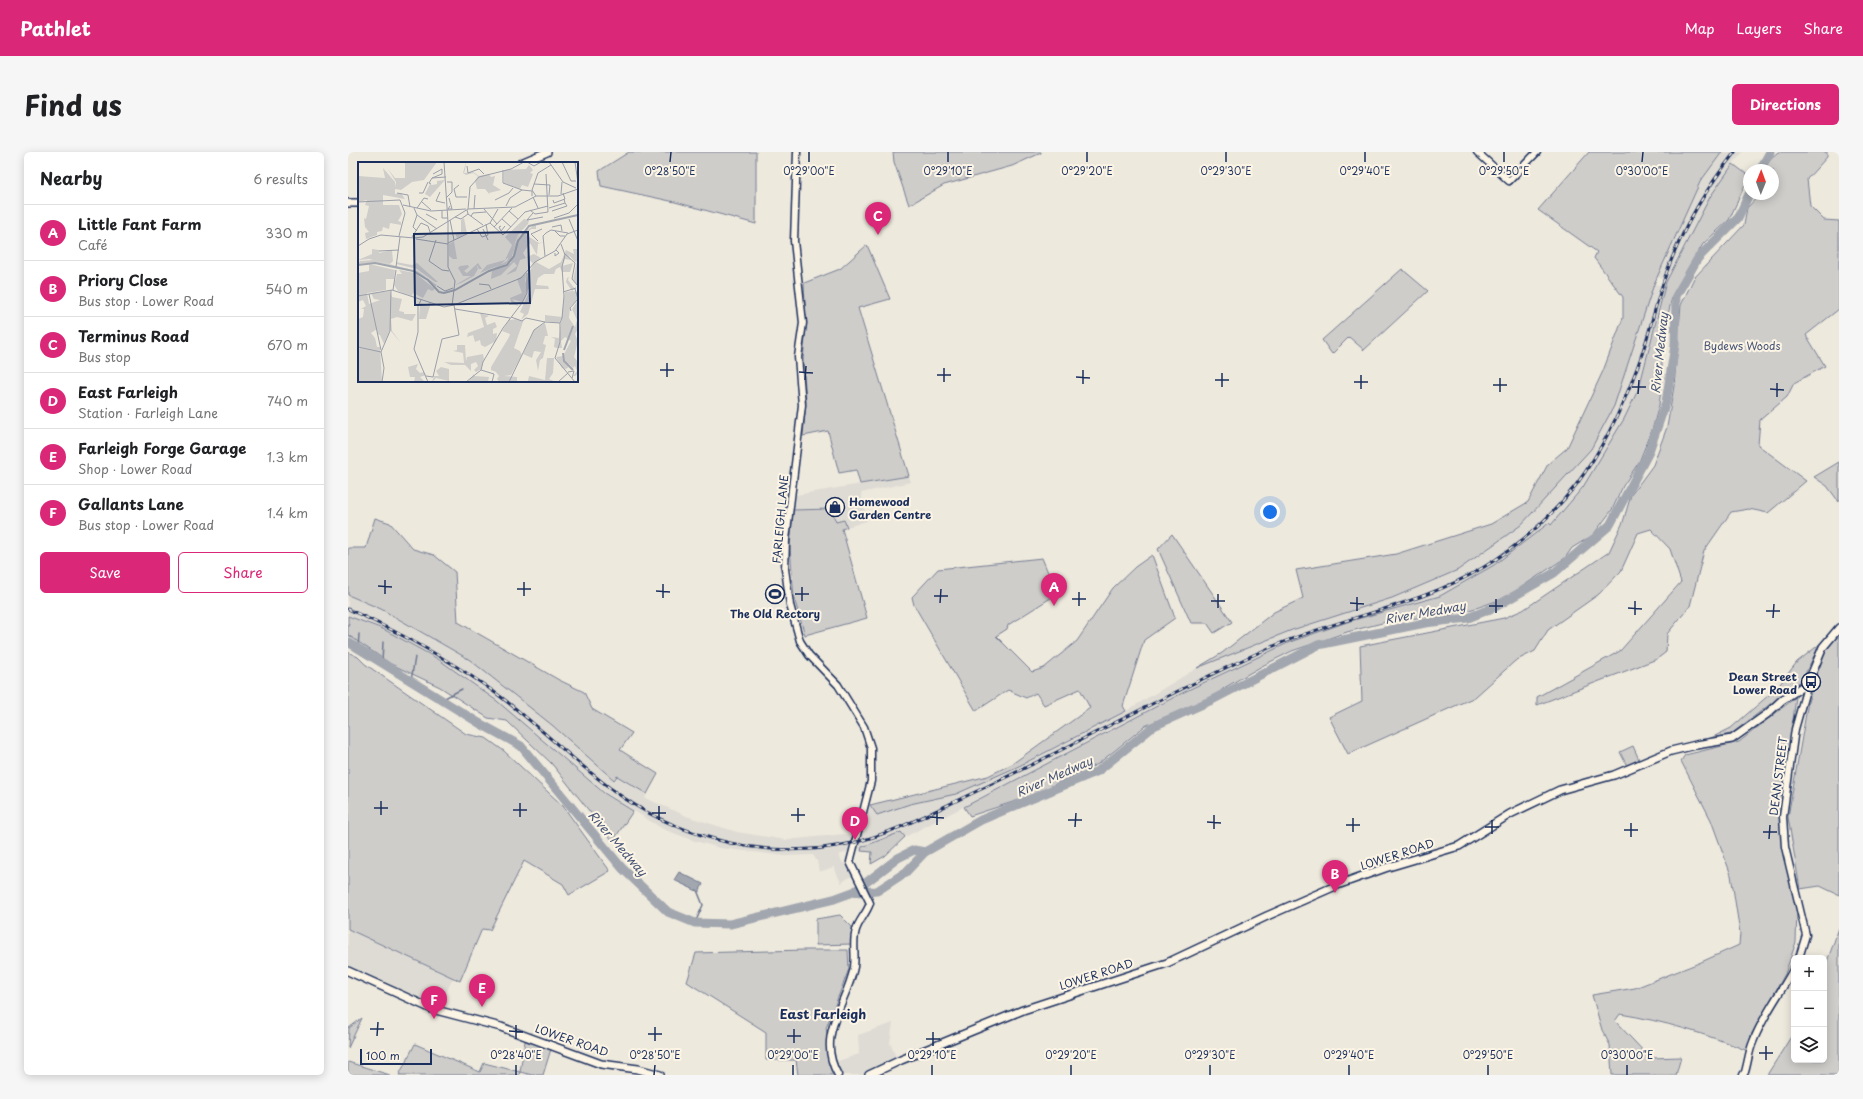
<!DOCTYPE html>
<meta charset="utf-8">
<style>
:root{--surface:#fff;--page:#f6f6f6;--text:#202124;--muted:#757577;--line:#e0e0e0;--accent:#db2777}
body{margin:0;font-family:"Playpen Sans",sans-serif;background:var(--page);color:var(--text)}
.controls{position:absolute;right:12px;bottom:12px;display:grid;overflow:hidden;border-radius:6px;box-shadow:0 2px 10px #0003}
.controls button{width:36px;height:36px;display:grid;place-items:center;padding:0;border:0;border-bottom:1px solid var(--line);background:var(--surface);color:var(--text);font:20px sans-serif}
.compass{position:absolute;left:1395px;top:12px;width:36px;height:36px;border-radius:50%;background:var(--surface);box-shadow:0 2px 10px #0003;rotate:1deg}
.scale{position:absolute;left:12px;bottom:10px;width:72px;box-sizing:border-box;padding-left:4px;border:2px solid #1b2f5e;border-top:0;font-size:11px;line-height:14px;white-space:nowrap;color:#1b2f5e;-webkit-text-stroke:3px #fcf5e5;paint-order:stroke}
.you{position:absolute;left:922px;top:360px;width:14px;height:14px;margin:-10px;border:3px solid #fff;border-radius:50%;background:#1a73e8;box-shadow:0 0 0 6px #1a73e833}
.badge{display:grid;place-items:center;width:26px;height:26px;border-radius:50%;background:var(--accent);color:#fff;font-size:13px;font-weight:700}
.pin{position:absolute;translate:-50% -33px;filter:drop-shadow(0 1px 2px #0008)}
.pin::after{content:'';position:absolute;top:21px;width:14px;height:12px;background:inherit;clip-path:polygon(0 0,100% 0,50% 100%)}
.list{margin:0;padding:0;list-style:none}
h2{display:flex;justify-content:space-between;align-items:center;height:52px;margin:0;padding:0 16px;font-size:17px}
h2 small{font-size:13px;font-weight:400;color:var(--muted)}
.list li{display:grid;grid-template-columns:26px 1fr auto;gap:12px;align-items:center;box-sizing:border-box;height:56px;padding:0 16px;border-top:1px solid var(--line)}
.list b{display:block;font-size:15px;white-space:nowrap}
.list p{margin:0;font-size:13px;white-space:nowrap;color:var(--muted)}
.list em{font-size:13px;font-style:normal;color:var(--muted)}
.actions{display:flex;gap:8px;padding:12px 16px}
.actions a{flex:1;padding:9px 0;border:1px solid var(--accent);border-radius:6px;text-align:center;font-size:14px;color:var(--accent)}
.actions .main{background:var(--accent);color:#fff}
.icon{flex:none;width:22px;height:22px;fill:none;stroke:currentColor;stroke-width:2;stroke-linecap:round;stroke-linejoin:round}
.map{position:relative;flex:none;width:1491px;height:923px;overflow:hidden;border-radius:6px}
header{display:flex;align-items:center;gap:24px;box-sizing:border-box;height:56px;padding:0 20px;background:var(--accent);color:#fff}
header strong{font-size:19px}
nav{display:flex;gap:22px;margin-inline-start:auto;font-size:14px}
.intro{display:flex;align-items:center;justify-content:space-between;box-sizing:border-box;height:96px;padding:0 24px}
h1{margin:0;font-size:28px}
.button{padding:10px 18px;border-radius:6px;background:var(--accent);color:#fff;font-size:14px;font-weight:700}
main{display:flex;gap:24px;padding:0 24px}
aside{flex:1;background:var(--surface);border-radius:6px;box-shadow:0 2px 10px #0003}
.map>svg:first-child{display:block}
</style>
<header>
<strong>Pathlet</strong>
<nav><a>Map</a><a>Layers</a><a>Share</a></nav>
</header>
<div class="intro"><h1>Find us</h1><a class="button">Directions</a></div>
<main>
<aside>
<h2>Nearby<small>6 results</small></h2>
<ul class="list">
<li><span class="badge">A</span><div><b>Little Fant Farm</b><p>Café</p></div><em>330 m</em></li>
<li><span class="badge">B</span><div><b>Priory Close</b><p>Bus stop · Lower Road</p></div><em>540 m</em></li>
<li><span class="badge">C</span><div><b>Terminus Road</b><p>Bus stop</p></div><em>670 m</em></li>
<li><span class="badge">D</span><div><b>East Farleigh</b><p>Station · Farleigh Lane</p></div><em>740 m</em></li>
<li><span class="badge">E</span><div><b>Farleigh Forge Garage</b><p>Shop · Lower Road</p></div><em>1.3 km</em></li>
<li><span class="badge">F</span><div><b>Gallants Lane</b><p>Bus stop · Lower Road</p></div><em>1.4 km</em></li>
</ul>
<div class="actions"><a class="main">Save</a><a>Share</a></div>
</aside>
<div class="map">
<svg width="1491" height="923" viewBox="0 0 1491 923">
<rect width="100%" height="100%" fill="#eee9dd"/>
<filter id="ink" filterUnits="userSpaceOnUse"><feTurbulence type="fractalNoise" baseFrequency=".025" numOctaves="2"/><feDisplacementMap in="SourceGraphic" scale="8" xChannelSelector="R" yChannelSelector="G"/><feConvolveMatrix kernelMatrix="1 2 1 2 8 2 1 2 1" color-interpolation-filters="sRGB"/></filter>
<g filter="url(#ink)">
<!-- built -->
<path fill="#dedbd4" d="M1374,0H1395L1385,12L1332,101L1318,130L1309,124L1352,29Z
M1306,132L1317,134L1291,236L1276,267L1235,335L1203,373L1163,410L1090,452L1051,456L1002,469L942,490L840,538L557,685L524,700L513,699L508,695L522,653L640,624L671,614L778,559L849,516L944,478L1044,446L1110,418L1173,373L1199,343L1266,254Z
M561,324L563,330L513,341L519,369L499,375L496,368L488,371L483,357L445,358L448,343Z
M0,443L33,457L122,508L204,573L266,628L269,624L299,642L297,646L341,665L389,680L438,688L506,681L501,699L491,703L494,710L500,714L506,722L493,731L486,715L471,720L469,709L465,703L437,704L372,696L347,689L315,677L257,641L149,549L90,507L35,477L0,464Z
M0,777L105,826L91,856L0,816Z
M545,871L542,891L548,905L516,923H494L490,909L511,902L510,883Z"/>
<!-- green -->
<path fill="#cfcdca" stroke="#757e94" d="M281,0H408V72L327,50L253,34L251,19Z
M545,0H693V1L664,14L596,33L561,53L546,10Z
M1241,0H1374L1352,30L1306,132L1266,254L1243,297L1173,373L1110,418L1044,446L944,478L849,516L874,501L926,460L955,446L948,418L1048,402L1143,372L1180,350L1200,312L1219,296L1255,219L1275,166V145L1246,106L1249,100L1190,58Z
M1430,0H1479V5L1459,27L1462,54L1476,68L1491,69V157L1458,183L1477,214L1446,231L1439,245L1412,268L1410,293L1458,329L1420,361L1401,357L1383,360L1356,399L1342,454L1319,482L1318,500L1309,507L1189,553V545L1272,499L1333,430L1322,397L1303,377L1290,381L1273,419L1251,442L1200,478L1187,499L1167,509L1127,545L1000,602L981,565L1014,549L1012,494L1156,466L1175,458L1261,400L1275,370L1283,343L1305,313L1319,275L1326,234L1333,153L1346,126L1396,73L1399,56L1412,42H1425V18H1417L1422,7Z
M1385,12L1401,24L1381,68L1355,92L1324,145L1314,190V231L1311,253L1304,278L1291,310L1275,334L1264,358L1245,383L1224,396L1217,406L1157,446L1128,456L1105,462L1042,469L999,480L944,499L914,514L876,536L866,545L812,567L797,574L750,612L680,645L622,664L616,655L840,538L942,490L1002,469L1092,444L1146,413L1201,371L1203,373L1235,335L1276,267L1291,236L1318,130L1362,45Z
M519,93L542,147L510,156L561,324L512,332L508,318L491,321L480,279L455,284L458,249L455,208L458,174L456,131L492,117Z
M1054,117L1080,139L1016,198L1001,185L984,202L974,188Z
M1491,310V350L1479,334L1466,325Z
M483,357L488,370L496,368L499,375L494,377L519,466L457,483L446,446L442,395L445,358Z
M27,366L42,371L65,397L86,403L107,420L110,470L211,528L236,540L244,557L284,581L272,598L310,622L299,642L269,624L266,628L204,573L122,508L33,457L0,443V396H18Z
M824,382L884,470L866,481L859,471H843L810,397Z
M804,403L827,466L796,488L775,554L778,559L671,614L608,642L562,652L529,663L522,653L640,624L664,612L742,556L732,537L696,553L688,541L678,546L660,538L628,559L566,453L564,445L590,417L694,406L709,442L660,473L659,477L648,484L684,520L696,516L729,489L765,436L787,415Z
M0,464L35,477L90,507L149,549L256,641L285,659L265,689L204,612L159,569L140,566L92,535L43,512L0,483Z
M1491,481V743L1472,734L1452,737L1440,665L1460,550L1474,504Z
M1472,492L1454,528L1383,582L1363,586L1383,576L1429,536L1449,510Z
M0,500L10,505L17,512L118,582L138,586L156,599L215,654L262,719L221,743L215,732L176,709L142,778L134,777L112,829L0,777Z
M1448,545L1433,660L1434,695L1449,755L1448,790L1437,822L1403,883L1400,899C1358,882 1316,869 1272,862L1267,869L1302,906L1333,905L1328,923H1264L1262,893L1254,878L1244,843L1287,836L1351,811L1391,793L1392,781L1383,723L1363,668L1333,609L1337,603L1391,590Z
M1285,594L1292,610L1280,616L1272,600Z
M553,680L557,685L537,704L523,712L524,700L513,699L514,695Z
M492,763L504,775V792L468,793V767Z
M1491,776V923H1419L1446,880V908H1476V818Z
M457,798H500L501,817L478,876L486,923H450L448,908H418V880L339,830L348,801Z
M14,866L0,896L1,876Z
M177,889L203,897L195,923H184L172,920L171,923H51L67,892L132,920L136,911L172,920Z
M0,910L42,923H0Z"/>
<!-- water -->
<path fill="#a2a7af" stroke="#6c778f" d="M331,720L355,732L351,740L326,728Z"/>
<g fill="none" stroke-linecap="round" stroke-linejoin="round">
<!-- stream -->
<path stroke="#6c778f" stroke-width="1.5" d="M0,473L1,472
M10,497L11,482
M34,511L35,490
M63,529L67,505
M93,548L114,537
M347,771L355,753L349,738"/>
<!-- river -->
<path stroke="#a2a7af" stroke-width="9" d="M1412,18L1422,0
M0,490L131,571L173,594L274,716L320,760L347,771L382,772L486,747L505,740L529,739L558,720L577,700L633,668L750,619L806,574L864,548L970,493L1077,471L1120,466L1147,455L1206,421L1262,373L1300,302L1318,250L1327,193L1328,144L1350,106L1390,66L1401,42
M507,739L550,706L566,698L577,700"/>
<defs>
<path id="minor" d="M449,0L446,89L455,171L450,205L454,253L438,388L437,417L442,453L452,489L461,503L490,533L516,575L523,596V629L502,710L522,751C519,761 511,768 508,778C504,790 508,802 506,815C499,852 467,883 490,923
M1129,0L1161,29L1189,0
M1451,806L1458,783L1437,695L1435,665L1447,577L1460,531
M1395,923L1397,920C1400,910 1401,899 1405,890C1415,863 1433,841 1446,816"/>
<path id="major" d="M173,11L199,0
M0,51H11
M0,819L84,857L153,875L253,912L290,917L312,923
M521,923L553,908L675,858L819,811L919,764L992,732L1037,716L1111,694L1162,662L1212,638L1266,623L1323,599L1348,593L1384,587L1419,562L1434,548L1460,531L1475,495L1491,476"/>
</defs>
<!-- minor casing -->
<use href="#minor" stroke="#1b2f5e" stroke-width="9"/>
<!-- major casing -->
<use href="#major" stroke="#1b2f5e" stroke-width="10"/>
<!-- minor -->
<use href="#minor" stroke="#fcf5e5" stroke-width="6"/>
<!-- major -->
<use href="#major" stroke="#fcf5e5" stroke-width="7"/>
<defs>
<path id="rail" d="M0,457C55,482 105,509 153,545C195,577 232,616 276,646C308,668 344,682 382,691C421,700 465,700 504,691C547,681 588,658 627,640C726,594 821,540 921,496C991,465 1070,455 1136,415C1172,393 1202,366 1228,333C1254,298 1274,257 1289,216C1302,183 1308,147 1321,114C1336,74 1360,34 1387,0"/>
</defs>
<!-- rail casing -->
<use href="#rail" stroke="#1b2f5e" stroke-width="3"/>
<!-- rail -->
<use href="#rail" stroke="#fcf5e5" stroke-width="1.5" stroke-dasharray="4.5" stroke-linecap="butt"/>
</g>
</g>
<!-- ticks -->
<path fill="none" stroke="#1b2f5e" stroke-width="1.5" d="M322,10L323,0M461,10V0M600,10V0M739,10V0M878,10V0M1017,10V0M1156,10V0M1294,10L1295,0M312,218H326M451,220L465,221M589,223H603M319,225V211M728,225L742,226M457,228L458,214M867,228H881M596,230V216M1006,230H1020M735,232V218M1145,233H1159M874,235V221M1284,235H1298M1013,237V223M1422,237L1436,238M1152,240V226M1290,242L1291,228M1429,245V231M30,434L44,435M169,437H183M308,439L322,440M37,442V428M447,442H461M176,444V430M586,444H600M315,446V432M724,447H738M454,449V435M863,449H877M592,451L593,437M1002,451L1016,452M731,454V440M1141,454H1155M870,456V442M1280,456L1294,457M1009,459V445M1418,459H1432M1148,461V447M1287,463V449M1425,466L1426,452M26,656H40M165,658H179M304,661H318M33,663V649M443,663H457M172,665V651M582,665L596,666M311,668V654M720,668H734M450,670V656M859,670L873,671M589,673V659M998,673H1012M727,675L728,661M1137,675H1151M866,677V663M1276,678H1290M1005,680V666M1415,680H1429M1144,682V668M1283,685V671M1421,687L1422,673M22,877H36M161,879L175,880M300,882H314M29,884L30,870M439,884H453M168,887V873M578,887H592M307,889V875M446,891V877M585,894V880M1411,901H1425M1418,908V894M168,923V913M306,923L307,913M445,923V913M584,923V913M723,923V913M862,923V913M1001,923V913M1140,923V913M1279,923V913"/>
<!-- icons -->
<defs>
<symbol id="shop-ring" viewBox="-11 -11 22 22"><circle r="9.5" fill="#fcf5e5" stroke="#1b2f5e" stroke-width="1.5"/><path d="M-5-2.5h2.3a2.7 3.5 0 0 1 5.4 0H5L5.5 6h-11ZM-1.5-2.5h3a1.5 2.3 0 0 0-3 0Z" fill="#1b2f5e"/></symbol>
<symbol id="stadium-ring" viewBox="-11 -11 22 22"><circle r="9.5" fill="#fcf5e5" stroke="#1b2f5e" stroke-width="1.5"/><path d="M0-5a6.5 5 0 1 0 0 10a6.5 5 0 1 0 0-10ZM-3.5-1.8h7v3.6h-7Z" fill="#1b2f5e"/></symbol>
<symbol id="bus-ring" viewBox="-11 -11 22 22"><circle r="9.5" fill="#fcf5e5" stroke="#1b2f5e" stroke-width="1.5"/><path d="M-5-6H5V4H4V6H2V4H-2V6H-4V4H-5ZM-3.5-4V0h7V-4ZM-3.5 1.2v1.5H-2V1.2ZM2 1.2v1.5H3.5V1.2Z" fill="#1b2f5e"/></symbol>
</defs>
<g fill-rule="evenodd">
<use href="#shop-ring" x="476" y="344" width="22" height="22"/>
<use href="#stadium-ring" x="416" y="431" width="22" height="22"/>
<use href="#bus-ring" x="1452" y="519" width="22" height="22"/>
</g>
<g text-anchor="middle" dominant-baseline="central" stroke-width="4" stroke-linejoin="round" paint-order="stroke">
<!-- park labels -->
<g font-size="11" fill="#485679" stroke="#fcf5e5">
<text x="1394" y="193">Bydews Woods</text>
</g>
<!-- poi labels -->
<g font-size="11" font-weight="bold" fill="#1b2f5e" stroke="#fcf5e5" text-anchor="start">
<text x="501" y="349">Homewood<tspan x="501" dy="13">Garden Centre</tspan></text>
<text x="427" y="461" text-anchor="middle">The Old Rectory</text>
<text x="1449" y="524" text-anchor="end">Dean Street<tspan x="1449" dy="13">Lower Road</tspan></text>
</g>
<!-- street labels -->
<g font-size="11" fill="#1b2f5e" stroke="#fcf5e5">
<text transform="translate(432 367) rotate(-85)">FARLEIGH LANE</text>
<text transform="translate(1430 624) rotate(-83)">DEAN STREET</text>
<text transform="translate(1049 702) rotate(-18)">LOWER ROAD</text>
<text transform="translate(748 822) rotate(-18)">LOWER ROAD</text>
<text transform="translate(224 888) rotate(19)">LOWER ROAD</text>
</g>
<!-- water labels -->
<g font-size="12" font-style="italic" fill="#445376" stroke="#fcf5e5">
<text transform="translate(1311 201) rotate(-84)">River Medway</text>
<text transform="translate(1077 460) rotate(-10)">River Medway</text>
<text transform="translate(706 624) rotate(-24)">River Medway</text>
<text transform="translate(270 691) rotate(49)">River Medway</text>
</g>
<!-- quarter labels -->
<g font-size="13" font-weight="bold" fill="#1b2f5e" stroke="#fcf5e5">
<text x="475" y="861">East Farleigh</text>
</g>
</g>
<!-- overview -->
<g transform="translate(10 10)">
<rect width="220" height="220" fill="#eee9dd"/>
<path d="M47,0H79L66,18L54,20L43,28L37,27V32L43,31L47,37L25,33V43H41L44,52L40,59L43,60V63L32,61L31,67L25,65L24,69L19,70V73L8,77L7,71L11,70L7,65L6,56L8,57L11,44L7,43L9,38L0,40V14L27,16L25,6L37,20L38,25V20L30,7L37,16H47ZM108,0L107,8L106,11L115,10L121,14L131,12L133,15L137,14L135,23L143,28L131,31L132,33L127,27H119L117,19L120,14L115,11L108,13L105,11ZM171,3L175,8L172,11L175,12L170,25L164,23L162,27L146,21V8L168,7ZM87,18L72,35L67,32L72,22L74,23L79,22V19ZM106,56L109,72L99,76L97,71L103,70V58ZM166,57L171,58L170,62L160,73L152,94L142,103L122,111L129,103L147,98L154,83L147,75ZM178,62V67H173L168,73L181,81L186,80L180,82L179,93L172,81L165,91L168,96L162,98L158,109L148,113L159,104L156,100L143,113L133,117L134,109L153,101L158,82L165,71ZM162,71L152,100L104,123L149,99ZM96,79L99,97H95L91,94V82ZM14,87L21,88V91L34,88L35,99L32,102L11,97L0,98L14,92ZM215,87H220V124L215,118L219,99L217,100L210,92L213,98L207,97L204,104L215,101L212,110H204L202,105L198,107L196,112H186L180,116L178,123L190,124L191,127H177L170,152L163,158L166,152L162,150L172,128L170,127L164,140L154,137L161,144L154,142L152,136L164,131L159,117L168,112L167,121L175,102L169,95L176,92L183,96L178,100L191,107L203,100L208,88L216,92ZM15,98L59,109L79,123L77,125L69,116L54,108L17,101L0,102L2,99ZM38,100L54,103L59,101L80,120H77L59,107L38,102ZM120,101L124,107H121L118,102L120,107L116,114L103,121L97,123L113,114H105L100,106L102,104L110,103L111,105L106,109L109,111ZM11,102L37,108L36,117H28V128L3,132L9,131L11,142L22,138L16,137L13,131L32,129L34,135L44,137L41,149L46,150V152H58L54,159L39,155L33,157L34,169L43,181L32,168L26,182L22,173L19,172V167L13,171L17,176L19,185H22L24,220H0V187L2,186L0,185V157L5,155L6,147H3L8,144L5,138L0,140V111L11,109ZM41,108L57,111L77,127L74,129L70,127L65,136L55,131L54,134L45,131L46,127L45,131L40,129L36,123L39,112H44ZM211,115L210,118L217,127L214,129L220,130V137L212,145L211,156L217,165L219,158L214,147L220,138V167L217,172L220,179L216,195L220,200V212L217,214H215L219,209L217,204L215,206L210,201L212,204L208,207L204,206L198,195L205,194L213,179L207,175L203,179L204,186H199L196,185L197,177L193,175L201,176L207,130L214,129L208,120L209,116ZM71,140L73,141L68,157H61L62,141L70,143ZM122,151L131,154L127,156L129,163L137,160L139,165L135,167V172L139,171L138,179L127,185L123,183L122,178L117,180L115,173L109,175L110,171L126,165ZM187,153L204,155L201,161L187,159ZM159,157L164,159L166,157L156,186L162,189L164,193L153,213L146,214L159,215V219L141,220L139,217L141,214L138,210L133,208V205L151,175L152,172L144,169L151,158ZM187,161L190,174H187L185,182L188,183L185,196L182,198L180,209L178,198L183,190L176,189L174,196L165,192L176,168ZM99,183H107L108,199L109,195L125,192L126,197L123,207L118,210L116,208L120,204L118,200L113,202V209L107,203H93L86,200L106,201L105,191L95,189L99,188ZM189,196H196L195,211L191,217L198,220L170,219L171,214L187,218ZM60,202L58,207L62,211L66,210L68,213L62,215L67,220H56L57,215H52L50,205ZM83,205L91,207V219L78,216L74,220L76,214H81L78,209ZM116,212V214L131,215L130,220H110Z" fill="#cfcdca"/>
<path fill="none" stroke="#a2a7af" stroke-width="2" d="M0,103L17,101L55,109L70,118L81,130L86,131L97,128L131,109L149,103L156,94L160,79L171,64L220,53M206,188L215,164M205,191L206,199L215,208"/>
<path fill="none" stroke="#9a9faa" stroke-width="1" d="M86,0L90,60M169,0L176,4L183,0M191,0L205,20L218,26M204,0L213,19H218M217,0L220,21M109,4L110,11L121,7L126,12M145,8V21L164,28M74,16L88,15M73,22L71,21L74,16L84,12V7L75,12M176,22L192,23L191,33M101,23L96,27L98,35H109M82,30L78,39L87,41M39,31L50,33L52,45M61,31H65L70,20M203,32L204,20M178,34L174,28L180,11L193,3M175,35L180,46M88,36L94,30V20H89M91,36L94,47H90L92,44M137,38L151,31L155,26M195,38L196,41L207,37L205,31M0,40L42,38L47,51L41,74M64,40L73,48M45,43L73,49L108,47M148,44L152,36L164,28L174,29V34M56,46L59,53L79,67M59,46L66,36L70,37M191,46L207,41L206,37M110,47L112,25L121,15L153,7L166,0M116,47L117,33M126,47L139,62M109,48L110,52L125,63M172,48L177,52L190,50L188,12M84,49V56H90M151,49L160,57M194,49L209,44L207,41M175,51L169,58L185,55M68,52L79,58M113,54L115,51L128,50M97,55L103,57L110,52M196,56L211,51L220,42M144,57L153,65M211,57L220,79M92,58L96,78M90,60V105L97,119L94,144M132,61L145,73L167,50L190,44M132,61L140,47M143,64L141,65L143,69L147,64M136,65L154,46M194,65L203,63L204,69M119,67L124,75L130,73L128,62M125,67L130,78M59,69L55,65L59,53M197,69L202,74H207M188,71L193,68L210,71M54,75L63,61L70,64L72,70M58,77L90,82M78,78L71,99L84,108L91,109M180,79L173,72L184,67M90,81L132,61M0,84L11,77L23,73L56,76L65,75L110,47L157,45L178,34H200L220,27M21,89L41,88M197,91V94L201,91L198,88M206,91L217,101L214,117L220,124M187,94L185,74L188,71M38,105L42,75M121,122L131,123L133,127M79,124L87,129L95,126M35,128L38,108M205,130L218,126M11,132L23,188M0,134L34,128L86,145L96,143L163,116L177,100L197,89L209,72L220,68M63,138L60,144V170L56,187L70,220M97,147L152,156M213,149L212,146L220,137L217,127M153,155L164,159L168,156L187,160M202,161V180L197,196L217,220M0,185L23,190L26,206L24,220M23,190L32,169L33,128M123,208L136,212L134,220M210,210L216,209L214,216M68,214L75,215L84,177L101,173L96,143M108,220L123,208L125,200L145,166L164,141L169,131V111M151,220L176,168L187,160L202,161L204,156L206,134L204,105L207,93L203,82M200,220L210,211"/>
<path fill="#1b2f5e" fill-opacity="0.15" stroke="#1b2f5e" stroke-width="2" d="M170,70L172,141L57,143L56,72Z"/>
<rect width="220" height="220" fill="none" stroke="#1b2f5e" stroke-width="2"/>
</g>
<g font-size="10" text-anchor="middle" fill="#1b2f5e" stroke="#fcf5e5" stroke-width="4" stroke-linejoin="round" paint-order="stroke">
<text x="322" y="23">0°28'50"E</text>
<text x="461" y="23">0°29'00"E</text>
<text x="600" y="23">0°29'10"E</text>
<text x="739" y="23">0°29'20"E</text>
<text x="878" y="23">0°29'30"E</text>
<text x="1017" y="23">0°29'40"E</text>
<text x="1156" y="23">0°29'50"E</text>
<text x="1294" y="23">0°30'00"E</text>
<text x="168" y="907">0°28'40"E</text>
<text x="307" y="907">0°28'50"E</text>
<text x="445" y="907">0°29'00"E</text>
<text x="584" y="907">0°29'10"E</text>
<text x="723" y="907">0°29'20"E</text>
<text x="862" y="907">0°29'30"E</text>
<text x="1001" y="907">0°29'40"E</text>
<text x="1140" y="907">0°29'50"E</text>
<text x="1279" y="907">0°30'00"E</text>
</g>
</svg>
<div class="controls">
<button>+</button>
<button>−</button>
<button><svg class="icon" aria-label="layers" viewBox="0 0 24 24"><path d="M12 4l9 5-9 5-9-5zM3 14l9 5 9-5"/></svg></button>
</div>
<svg class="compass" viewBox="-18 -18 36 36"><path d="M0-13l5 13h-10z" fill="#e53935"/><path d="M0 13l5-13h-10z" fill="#757577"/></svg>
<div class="scale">100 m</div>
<div class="you"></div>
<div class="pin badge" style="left:706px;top:454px">A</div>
<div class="pin badge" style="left:987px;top:741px">B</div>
<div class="pin badge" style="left:530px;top:83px">C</div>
<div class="pin badge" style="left:507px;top:688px">D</div>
<div class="pin badge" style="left:134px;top:855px">E</div>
<div class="pin badge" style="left:86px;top:867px">F</div>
</div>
</main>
